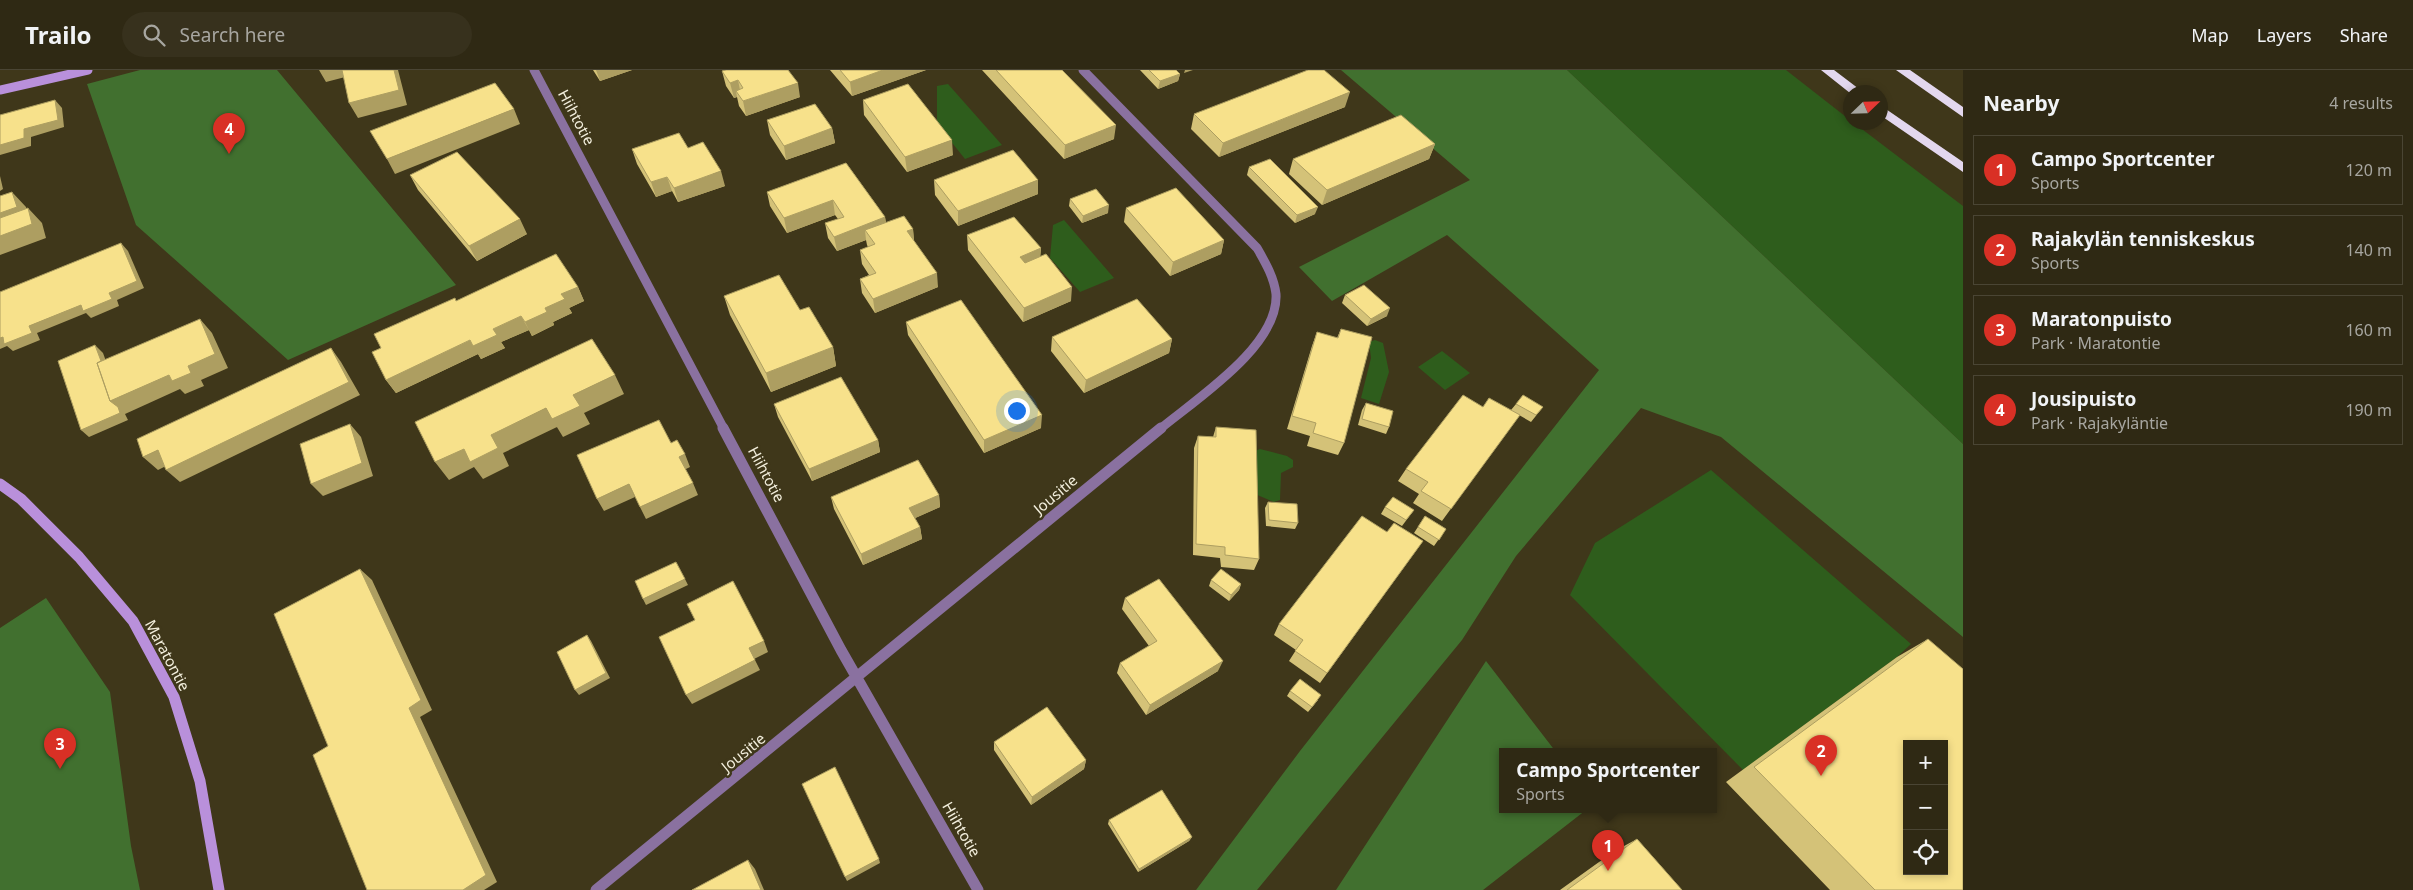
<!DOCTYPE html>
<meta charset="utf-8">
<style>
:root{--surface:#2f2914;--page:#37311d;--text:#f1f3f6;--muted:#a7a6a0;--line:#4a4534;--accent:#d93025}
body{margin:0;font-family:"Noto Sans",sans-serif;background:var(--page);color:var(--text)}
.controls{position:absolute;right:15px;bottom:15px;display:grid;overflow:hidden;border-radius:0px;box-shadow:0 2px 8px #0003}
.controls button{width:45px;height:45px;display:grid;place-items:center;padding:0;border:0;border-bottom:1px solid var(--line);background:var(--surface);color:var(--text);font:25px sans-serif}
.compass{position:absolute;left:1843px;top:15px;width:45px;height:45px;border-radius:50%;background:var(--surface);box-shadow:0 2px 8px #0003;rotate:67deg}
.you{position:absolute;left:1016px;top:340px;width:18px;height:18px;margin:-12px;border:4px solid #fff;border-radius:50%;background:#1a73e8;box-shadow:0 0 0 8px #1a73e833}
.badge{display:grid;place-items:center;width:32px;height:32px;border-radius:50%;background:var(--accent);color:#fff;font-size:16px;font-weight:700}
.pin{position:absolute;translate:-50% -41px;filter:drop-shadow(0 1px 2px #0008)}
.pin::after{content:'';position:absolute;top:26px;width:18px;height:15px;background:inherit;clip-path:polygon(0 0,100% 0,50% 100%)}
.popup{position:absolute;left:1499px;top:678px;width:218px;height:65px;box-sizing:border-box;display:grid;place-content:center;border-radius:0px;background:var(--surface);filter:drop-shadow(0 1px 4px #0005);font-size:16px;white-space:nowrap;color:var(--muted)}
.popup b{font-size:19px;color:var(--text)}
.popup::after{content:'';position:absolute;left:50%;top:100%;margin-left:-10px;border:10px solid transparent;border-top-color:var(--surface)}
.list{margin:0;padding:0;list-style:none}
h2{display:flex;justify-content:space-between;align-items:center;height:65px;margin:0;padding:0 20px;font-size:21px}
h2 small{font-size:16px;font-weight:400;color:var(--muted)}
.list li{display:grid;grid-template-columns:32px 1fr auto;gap:15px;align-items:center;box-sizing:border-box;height:70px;margin:0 10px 10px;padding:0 10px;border:1px solid var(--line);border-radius:0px}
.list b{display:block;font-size:19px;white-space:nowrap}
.list p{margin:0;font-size:16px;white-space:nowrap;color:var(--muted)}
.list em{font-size:16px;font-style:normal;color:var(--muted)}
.icon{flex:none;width:28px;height:28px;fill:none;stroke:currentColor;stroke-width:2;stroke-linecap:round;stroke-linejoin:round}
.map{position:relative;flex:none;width:1963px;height:820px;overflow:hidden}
header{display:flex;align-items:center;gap:30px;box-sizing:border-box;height:70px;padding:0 25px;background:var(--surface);border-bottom:1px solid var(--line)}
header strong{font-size:24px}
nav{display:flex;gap:28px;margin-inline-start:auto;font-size:18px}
.search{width:350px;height:45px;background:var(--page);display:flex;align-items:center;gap:12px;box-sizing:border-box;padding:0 18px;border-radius:28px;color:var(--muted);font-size:19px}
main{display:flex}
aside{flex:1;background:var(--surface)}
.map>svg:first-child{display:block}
</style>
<header>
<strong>Trailo</strong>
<div class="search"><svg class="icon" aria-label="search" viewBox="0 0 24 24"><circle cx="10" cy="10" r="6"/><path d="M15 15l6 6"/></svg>Search here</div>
<nav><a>Map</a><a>Layers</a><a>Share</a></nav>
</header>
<main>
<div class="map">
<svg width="1963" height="820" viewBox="0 0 1963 820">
<rect width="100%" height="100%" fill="#3f371a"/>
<!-- green -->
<path fill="#2e5d1c" d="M1567,0H1786L1850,50V52L1854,53L1963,136V374Z
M948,14L1002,75L965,89L937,54V16Z
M1064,150L1114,208L1080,222L1050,188L1053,155Z
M1375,270L1383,273L1389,302L1379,334L1361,328L1371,288L1369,272Z
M1442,281L1470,303L1445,320L1418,297Z
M1260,379L1287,386L1293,390V397L1281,403L1280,430L1274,432L1255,424V381Z
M1711,400L1911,574L1897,587L1743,700L1570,525L1595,473Z"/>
<!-- forest -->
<path fill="#41702f" d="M140,0H277L456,215L288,290L136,155L87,14Z
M1341,0H1567L1963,374V567L1721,367L1641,338L1516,486L1462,570L1257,820H1196L1300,681L1599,300L1447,165L1332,231L1299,197L1470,110Z
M46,528L110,622L131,776L140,820H0V558Z
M1486,591L1556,682H1503V740H1586L1483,820H1336Z"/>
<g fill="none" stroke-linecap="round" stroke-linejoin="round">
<!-- street-far1 -->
<path stroke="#8a71a0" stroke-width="9" d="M534,0L724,359
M1083,0L1257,178C1265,192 1274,207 1276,224C1279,276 1196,329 1160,359"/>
<!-- street -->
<path stroke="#8a71a0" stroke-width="11" d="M723,358L841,580L978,820
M596,820L1161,358"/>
<!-- secondary-far1 -->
<path stroke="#b990db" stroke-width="9" d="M0,20L88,0"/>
<!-- secondary -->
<path stroke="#b990db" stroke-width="11" d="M0,414L21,429L79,487L133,551L174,627L200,711L219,820"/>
<!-- highway -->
<path fill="#e3d7ee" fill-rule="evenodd" d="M1821,0H1834L1863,22L1850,23Z
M1896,0H1910L1963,37V47Z
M1880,35L1963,92V102L1880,45Z"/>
</g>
<!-- wall -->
<path fill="#d4c278" d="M593,0H632L600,11Z
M830,0H926L852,26Z
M982,0H1062L1114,69L1064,89Z
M1140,0H1176L1180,4L1178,11L1158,19Z
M722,1L800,27L746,46L739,36L737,27L734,28L726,16Z
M863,30L953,85L907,102L864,45Z
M1345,37L1219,87L1191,59L1194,44Z
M767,50L832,58L835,73L786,90L770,65Z
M1435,74L1429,89L1322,135L1289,104L1293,89Z
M688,78L725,116L678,132L672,121L656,127L637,94L632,79Z
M846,93L885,147L886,153L913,159L914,171L938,217L875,243L862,223L860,209L869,205L862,194L860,180L868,177L867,175L866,170L837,181L828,168L825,153L838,149L835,145L787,163L770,136L767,122Z
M1249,97L1315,144L1295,153L1247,105Z
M410,105L527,164L477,191L418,120Z
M934,110L1038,124L958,156L935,125Z
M1070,129L1108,143L1082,153L1069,136Z
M1126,138L1224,170L1221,184L1170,206L1124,152Z
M967,165L1041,178L1040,187L1071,231L1023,252L968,180Z
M578,217L584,231L569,238L572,243L553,252L554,255L532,266L529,260L501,272L505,278L481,289L478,284L396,323L386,310L381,278L456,231Z
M1345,225L1387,246L1367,256L1342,233Z
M724,226L800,240L833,277L836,296L771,322L730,245Z
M906,252L1041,358L984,383L908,265Z
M1341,259L1344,373L1338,385L1307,376L1310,366L1287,359L1312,276L1317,262L1337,268Z
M1052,267L1172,269L1169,283L1084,323L1051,281Z
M1366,333L1389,357L1386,364L1358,355L1362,340Z
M774,334L878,370L880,382L812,411L778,347Z
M1516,334L1543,337L1531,352L1519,345L1442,451L1413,433L1419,424L1398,411L1406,399L1483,337L1511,340Z
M1216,357L1259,489L1254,500L1221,497L1220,488L1193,485L1194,378L1198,366L1213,367Z
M939,425L940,437L915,448L920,457L922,469L863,495L834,439L831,427Z
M1268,432L1298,453L1295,459L1266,456L1265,438Z
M1385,437L1414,440L1402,456L1381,444Z
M1425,446L1446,459L1434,476L1414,463Z
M1387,462L1423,471L1320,613L1289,591L1296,580L1274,565L1279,554Z
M1211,510L1241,514L1239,520L1229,531L1209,516Z
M1125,528L1218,601L1146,645L1117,603L1120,593L1149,576L1122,539Z
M1928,569L1963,820H1830L1726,712L1897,587Z
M1290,621L1318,630L1308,642L1287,626Z
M994,672L1086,690L1084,699L1031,735L994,680Z
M1109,750L1192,767L1189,771L1138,802L1108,754Z
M1637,769L1682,820H1560L1613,782Z"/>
<!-- shaded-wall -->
<path fill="#ad9e61" d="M319,0H345L349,6L326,12Z
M394,0H398L407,35L358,48L349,33Z
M596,0H632L600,11Z
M883,0H926L852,26L850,12Z
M1185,0H1193L1184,3Z
M1180,4L1178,11L1158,19L1160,11Z
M738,10L741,25L736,21L737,27L734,28L730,13Z
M798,13L800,27L746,46L743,31Z
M1350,22L1345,37L1219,87L1223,73Z
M55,30L62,38L64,57L31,67V76L0,85V75Z
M514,39L520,54L395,104L387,89Z
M1116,55L1114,69L1064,89L1065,75Z
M832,58L835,73L786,90L784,76Z
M952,70L953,85L907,102L905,87Z
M1435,74L1429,89L1322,135L1327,120Z
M721,101L725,116L678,132L674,118Z
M0,106L3,119L0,121Z
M667,107L672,121L656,127L651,112Z
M1038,110V124L958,156V141Z
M12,122L26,137L31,152L0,163V143Z
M833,130L835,145L787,163L784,148Z
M1109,135L1108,143L1082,153L1083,146Z
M1318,137L1315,144L1295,153L1297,145Z
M28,138L42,153L46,168L0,185V166Z
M885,147L887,162L865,160L866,170L837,181L834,167Z
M520,149L527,164L477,191L469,176Z
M913,159L914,173L907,161Z
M1224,170L1221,184L1170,206L1173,192Z
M121,173L128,181L144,218L117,230L119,236L91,248L86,243L37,263L40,270L13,281L7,276L0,279V268L109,223Z
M1041,178L1040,192L1019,201L1020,187Z
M937,203L938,217L875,243L873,229Z
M578,217L584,231L569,238L572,243L553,252L554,255L532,266L525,252L545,238L561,224Z
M1072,217L1071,231L1023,252L1024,238Z
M1390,238L1387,246L1367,256L1371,249Z
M521,246L529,260L501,272L505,278L481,289L478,284L396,323L386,310Z
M200,249L212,263L228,298L201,310L204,316L185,324L180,319L125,344L128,350L89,367L81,360L110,331L95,275L103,283L119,327L188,296Z
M1172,269L1169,283L1084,323L1086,310Z
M833,277L836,296L771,322L766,303Z
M331,278L341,292L360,325L180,412L166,400Z
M615,305L624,324L584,343L590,354L563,367L552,349L573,325Z
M546,338L557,357L503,383L509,396L483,409L474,397L449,410L435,392Z
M1042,345L1041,358L984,383V370Z
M350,354L361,367L373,406L323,426L311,414Z
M878,370L880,382L812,411L809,399Z
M158,380L172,393L158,400L143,387Z
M685,384L690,397L684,400L679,387Z
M693,413L698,425L646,449L640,437Z
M629,414L635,427L604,441L597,429Z
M939,425L940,437L911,450L909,438Z
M920,457L922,469L863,495L861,484Z
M360,499L372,510L432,640L420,647L497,812L484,820H463L409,638Z
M685,509L688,515L646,535L643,529Z
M1241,514L1239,520L1229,531L1231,525Z
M587,565L591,571L610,608L579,625L575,620Z
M764,571L768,582L754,589L749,578Z
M755,590L760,600L692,634L686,625Z
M1223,591L1218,601L1146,645L1150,635Z
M1086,690L1084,699L1031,735L1032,727Z
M1192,767L1189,771L1138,802L1139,799Z
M879,789L880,793L847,811L845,807Z
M748,790L755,799L764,820H761Z"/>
<!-- building -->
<path fill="#f7e18b" stroke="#ad9e61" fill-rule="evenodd" d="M342,0H394L399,20L349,33Z
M726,0H788L798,13L743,31L736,21L743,18L738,10L730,13L722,1Z
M840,0H883L850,12Z
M996,0H1062L1116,55L1065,75Z
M1149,0H1176L1180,4L1160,11Z
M1308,0H1324L1350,22L1223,73L1194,44Z
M495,13L514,39L387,89L370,61Z
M908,14L952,70L905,87L863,30Z
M55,30L58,50L24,59V68L0,75V45Z
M815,34L832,58L784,76L767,50Z
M1401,45L1435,74L1327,120L1293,89Z
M679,63L688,78L703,72L721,101L674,118L667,107L651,112L632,79Z
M1013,80L1038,110L958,141L934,110Z
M457,82L520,149L469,176L410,105Z
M1270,89L1318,137L1297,145L1249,97Z
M846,93L885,147L834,167L825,153L844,147L833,130L784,148L767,122Z
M1176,118L1224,170L1173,192L1126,138Z
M1096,119L1109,135L1083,146L1070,129Z
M12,122L17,137L0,143V126Z
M28,138L32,154L0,166V148Z
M904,146L913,159L907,161L937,203L873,229L860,209L876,203L860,180L875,174L865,160Z
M1014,147L1041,178L1020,187L1025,193L1046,184L1072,217L1024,238L967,165Z
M121,173L137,211L109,223L112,229L83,241L81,235L29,256L32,263L4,274L3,267L0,268V222Z
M556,184L578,217L561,224L565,229L545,238L547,242L525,252L521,246L493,259L497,265L473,276L470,270L386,310L372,282L381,278L374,264L455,228L456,231Z
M779,205L800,240L809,237L833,277L766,303L724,226Z
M1364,215L1390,238L1371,249L1345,225Z
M1137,229L1172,269L1086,310L1052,267Z
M961,230L1042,345L984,370L906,252Z
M200,249L215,284L188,296L191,303L172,311L169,305L110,331L97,293Z
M1341,259L1372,267L1344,373L1313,363L1316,353L1292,346L1317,262L1338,268Z
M592,269L615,305L573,325L580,336L552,349L546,338L491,365L498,378L470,392L464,379L435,392L415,352Z
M95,275L101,291L97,293L110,331L118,337L120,343L81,360L58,291Z
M331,278L349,312L166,400L158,380L143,387L137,369Z
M841,307L878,370L809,399L774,334Z
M1463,325L1483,337L1489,328L1520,345L1451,439L1421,421L1428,412L1406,399Z
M1523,325L1543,337L1536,345L1516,334Z
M1366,333L1393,341L1389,357L1362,349Z
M659,350L671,373L677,370L685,384L679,387L693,413L640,437L629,414L597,429L577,385Z
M350,354L362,393L311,414L300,374Z
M1216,357L1256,360L1259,489L1225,485V477L1196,474L1198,366L1216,367Z
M918,390L939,425L909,438L920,457L861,484L831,427Z
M1393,427L1414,440L1406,450L1385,437Z
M1268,432L1297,434L1298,453L1269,450Z
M1362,446L1387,462L1394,453L1423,471L1327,603L1295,581L1303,570L1279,554Z
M1425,446L1446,459L1439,470L1418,457Z
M676,492L685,509L643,529L635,511Z
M360,499L421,630L409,638L486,805L463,820H367L313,685L328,676L274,544Z
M1221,499L1241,514L1231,525L1211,510Z
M1159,509L1223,591L1150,635L1120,593L1157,571L1125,528Z
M733,511L764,571L749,578L755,590L686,625L659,567L695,550L687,534Z
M587,565L606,603L575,620L557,582Z
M1928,569L1963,599V820H1875L1754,697ZM1907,674H1944V801H1907Z
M1300,609L1321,625L1312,637L1290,621Z
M1047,637L1086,690L1032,727L994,672Z
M835,697L879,789L845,807L802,714Z
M1162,720L1192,767L1139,799L1109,750Z
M1637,769L1682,820H1567Z
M748,790L761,820H692Z"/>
<g text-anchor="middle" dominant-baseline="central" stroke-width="5" stroke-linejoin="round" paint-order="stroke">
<!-- street labels -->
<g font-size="15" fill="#f3efdd" stroke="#3f371a">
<text transform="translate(577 47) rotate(62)">Hiihtotie</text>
<text transform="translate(767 404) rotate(62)">Hiihtotie</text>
<text transform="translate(1055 424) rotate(-40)">Jousitie</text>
<text transform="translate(168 585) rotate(62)">Maratontie</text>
<text transform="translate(743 682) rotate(-39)">Jousitie</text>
<text transform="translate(962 759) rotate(60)">Hiihtotie</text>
</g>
</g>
</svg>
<div class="controls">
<button>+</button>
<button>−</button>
<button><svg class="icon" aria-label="locate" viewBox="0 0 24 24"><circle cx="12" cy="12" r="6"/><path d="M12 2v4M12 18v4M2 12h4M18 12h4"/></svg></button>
</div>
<svg class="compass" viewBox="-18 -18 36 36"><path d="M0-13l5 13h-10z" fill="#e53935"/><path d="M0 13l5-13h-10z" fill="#a7a6a0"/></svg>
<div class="you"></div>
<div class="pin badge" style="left:1608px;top:801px">1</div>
<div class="popup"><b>Campo Sportcenter</b>Sports</div>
<div class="pin badge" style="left:1821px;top:706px">2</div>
<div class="pin badge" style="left:60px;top:699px">3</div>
<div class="pin badge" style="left:229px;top:84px">4</div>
</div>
<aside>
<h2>Nearby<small>4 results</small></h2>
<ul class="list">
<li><span class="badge">1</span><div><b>Campo Sportcenter</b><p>Sports</p></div><em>120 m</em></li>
<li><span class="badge">2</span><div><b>Rajakylän tenniskeskus</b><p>Sports</p></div><em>140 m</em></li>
<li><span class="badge">3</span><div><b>Maratonpuisto</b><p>Park · Maratontie</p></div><em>160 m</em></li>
<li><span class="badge">4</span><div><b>Jousipuisto</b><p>Park · Rajakyläntie</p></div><em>190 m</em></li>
</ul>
</aside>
</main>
